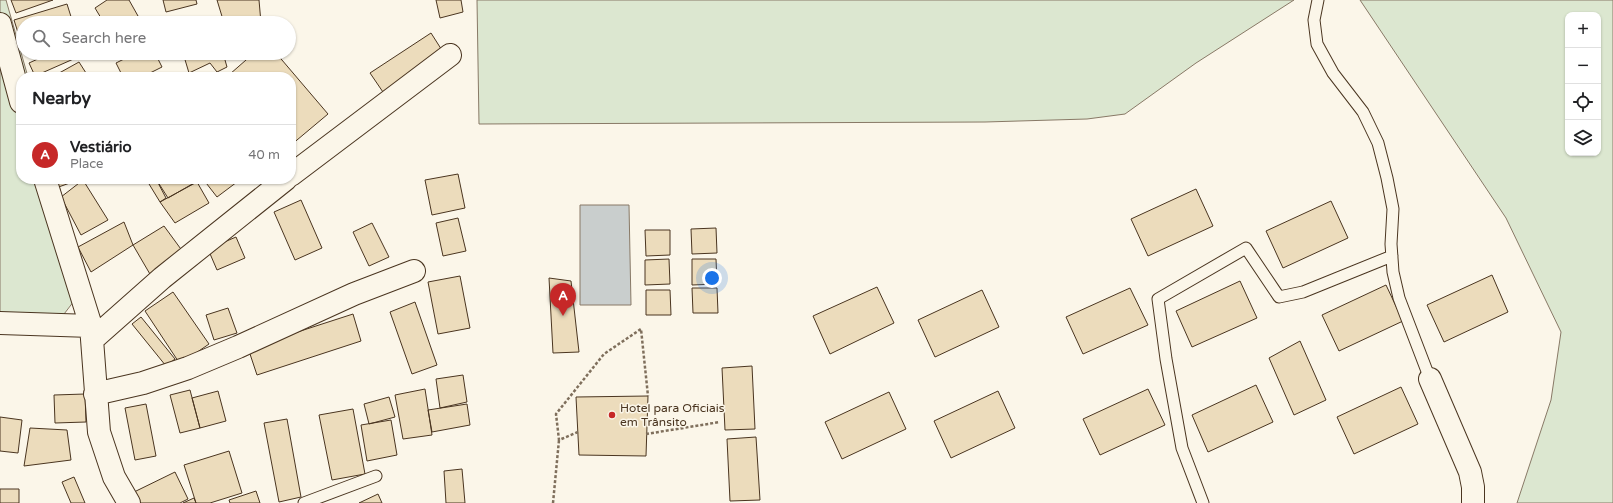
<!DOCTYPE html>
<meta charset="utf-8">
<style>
:root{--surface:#fff;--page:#f2f2f2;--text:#202124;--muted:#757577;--line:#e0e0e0;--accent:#c62828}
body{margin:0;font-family:"Varela Round",sans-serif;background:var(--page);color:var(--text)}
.controls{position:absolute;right:12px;top:12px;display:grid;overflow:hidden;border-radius:8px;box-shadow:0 1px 3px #0004}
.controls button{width:36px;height:36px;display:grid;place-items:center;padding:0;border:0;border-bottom:1px solid var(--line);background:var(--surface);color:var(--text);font:20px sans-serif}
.you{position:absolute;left:712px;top:278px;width:14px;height:14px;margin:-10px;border:3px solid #fff;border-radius:50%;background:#1a73e8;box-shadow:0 0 0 6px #1a73e833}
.badge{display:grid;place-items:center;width:26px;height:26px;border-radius:50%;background:var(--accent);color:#fff;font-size:13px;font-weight:700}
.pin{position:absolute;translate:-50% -33px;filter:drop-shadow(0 1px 2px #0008)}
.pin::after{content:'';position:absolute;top:21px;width:14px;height:12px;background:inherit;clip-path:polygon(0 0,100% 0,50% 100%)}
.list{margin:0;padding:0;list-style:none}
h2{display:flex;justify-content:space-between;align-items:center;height:52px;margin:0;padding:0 16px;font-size:17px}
h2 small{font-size:13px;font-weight:400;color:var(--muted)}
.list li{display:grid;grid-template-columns:26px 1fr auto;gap:12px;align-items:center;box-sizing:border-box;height:60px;padding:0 16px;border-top:1px solid var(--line)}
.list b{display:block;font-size:15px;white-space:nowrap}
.list p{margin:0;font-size:13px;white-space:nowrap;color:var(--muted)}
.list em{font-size:13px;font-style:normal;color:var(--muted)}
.icon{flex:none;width:22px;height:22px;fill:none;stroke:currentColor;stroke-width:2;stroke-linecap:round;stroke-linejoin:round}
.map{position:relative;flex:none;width:1613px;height:503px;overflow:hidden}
.search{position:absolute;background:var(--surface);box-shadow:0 1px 3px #0004;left:16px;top:16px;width:280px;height:44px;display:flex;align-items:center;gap:10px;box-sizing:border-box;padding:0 14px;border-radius:22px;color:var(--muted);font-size:15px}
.panel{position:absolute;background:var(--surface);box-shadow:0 1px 3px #0004;left:16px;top:72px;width:280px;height:112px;border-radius:16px}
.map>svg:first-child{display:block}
</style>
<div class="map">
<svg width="1613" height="503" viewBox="0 0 1613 503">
<rect width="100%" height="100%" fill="#fbf6e9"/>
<!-- green -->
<path fill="#dce7d0" stroke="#887966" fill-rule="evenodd" d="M0,0H6L28,77H21V179H57L87,284L61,318H0Z
M477,0H1294L1196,63L1125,114L1087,119L985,122L479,124Z
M1360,0H1613V503H1517L1551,400L1561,332L1506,218ZM1568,15H1598V153H1568Z"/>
<!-- water -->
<path fill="#c9cecd" stroke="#887966" d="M580,205H629L631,305H580Z"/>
<!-- building -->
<path fill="#ecdcbc" stroke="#4a3520" d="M11,0H53L16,13Z
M107,0H129L138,16L126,23H104L95,8Z
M163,0H196L197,4L166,12Z
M217,0H259L261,23H224Z
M436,0H461L463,12L440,18Z
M67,4L73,23H23V38L20,39L14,20Z
M431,33L445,55L385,95L370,73Z
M51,53H76L78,57L35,76L29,63Z
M136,53H155L162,67L142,77H123L116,63Z
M183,53H223L227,67L217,72L210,63L189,73Z
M254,53H276L328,114L291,145V77H233L230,74Z
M79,62L86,73L79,77H52Z
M458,174L465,208L432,215L425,180Z
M50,179H81L53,189Z
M146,179H156L166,198L160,202Z
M156,179H192L194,183L168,198Z
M203,179H241L217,197Z
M83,180L108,220L81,235L61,197Z
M197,182L209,203L175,223L160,202Z
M1196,189L1213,226L1148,256L1131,219Z
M301,200L322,248L295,260L274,212Z
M1331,201L1348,238L1283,268L1266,231Z
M458,218L466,251L443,256L436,223Z
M124,222L133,245L91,272L78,247Z
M372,223L389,257L369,266L353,232Z
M164,226L186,256L154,281L133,245Z
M716,228L717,253L692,254L691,229Z
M645,230H670V255L646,256Z
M236,237L245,258L217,270L208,249Z
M669,259L670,284L645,285V260Z
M692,259H716L717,284L692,285Z
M1492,275L1508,312L1444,342L1427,305Z
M460,276L470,328L438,334L428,282Z
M549,278L571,281L579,352L553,353Z
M1240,281L1257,318L1192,347L1176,311Z
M1386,285L1403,321L1339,351L1322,315Z
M877,287L894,323L830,354L813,316Z
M692,288H717L718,313H693Z
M1130,288L1148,325L1083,354L1066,317Z
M646,290H670L671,315H646Z
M982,290L999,327L935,357L918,320Z
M173,292L209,344L180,364L145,311Z
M415,302L437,365L412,374L390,312Z
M228,308L237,333L214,340L206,315Z
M353,314L361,341L257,375L248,348Z
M141,317L175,359L166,366L132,324Z
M1300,341L1326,400L1294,415L1269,358Z
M752,366L755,429L725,430L722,368Z
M463,375L467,402L440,408L436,379Z
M1256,385L1273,422L1208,452L1192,415Z
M1401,387L1418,424L1354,454L1337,417Z
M425,389L432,435L403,439L395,395Z
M1148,389L1165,425L1100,455L1083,419Z
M190,390L200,428L180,433L170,395Z
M218,391L226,421L200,428L192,398Z
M998,391L1015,428L951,458L934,421Z
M889,392L906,429L842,459L825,422Z
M85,394L86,422L55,423L54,395Z
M648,396L646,456L579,455L576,397Z
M389,397L395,417L369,424L364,404Z
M146,404L156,456L135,460L125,408Z
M467,404L470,425L432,432L428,410Z
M353,409L365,474L332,480L319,415Z
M0,417L22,420L18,453L0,451Z
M287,419L301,497L279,502L264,423Z
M391,420L397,455L367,461L361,425Z
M30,428L67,430L71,460L24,466Z
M756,437L760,500L730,501L727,439Z
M229,451L242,493L210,503H196L184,465Z
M462,469L465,503H446L444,471Z
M175,472L188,499L180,503H138L132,493Z
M74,477L85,503H71L62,482Z
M0,489H19V503H0Z
M256,491L260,503H230L229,500Z
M378,494L382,503H359Z
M194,498L196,503H183Z"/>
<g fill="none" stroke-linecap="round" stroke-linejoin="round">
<defs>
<path id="service" d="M1318,0L1314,20L1317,44L1333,73L1363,112L1378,143L1387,178L1393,209L1391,244L1393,272L1399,298L1430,379
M304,503L376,476
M1203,503L1182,448L1166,359L1158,299L1246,248L1279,297L1303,292L1392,256"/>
<path id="minor" d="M0,24L21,102
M291,175L450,55
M45,179L91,326L99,432L114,477L129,503
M0,323L91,326
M92,340L162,278L286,179
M1430,379L1470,472L1473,487V503
M95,394L143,383L188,368L238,347L354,294L414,271"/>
</defs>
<!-- service casing -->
<use href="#service" stroke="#4a3520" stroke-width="13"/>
<!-- minor casing -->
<use href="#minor" stroke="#4a3520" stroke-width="24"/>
<!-- path -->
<path stroke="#7f6f5c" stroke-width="2.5" stroke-dasharray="3 2" stroke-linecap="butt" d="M578,432L559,440L556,414L604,354L641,329L648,396
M646,434L720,422
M553,503L559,440"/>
<!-- service -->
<use href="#service" stroke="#fbf6e9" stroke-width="11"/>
<!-- minor -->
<use href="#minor" stroke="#fbf6e9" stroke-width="22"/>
</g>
<!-- markers -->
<circle fill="#c62828" stroke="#fbf6e9" stroke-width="1.5" cx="612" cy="415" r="4"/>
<g text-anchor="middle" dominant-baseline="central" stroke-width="3" stroke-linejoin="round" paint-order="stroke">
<!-- poi labels -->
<g font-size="12" fill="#4a3520" stroke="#fbf6e9" text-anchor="start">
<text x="620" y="408">Hotel para Oficiais<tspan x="620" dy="14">em Trânsito</tspan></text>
</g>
</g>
</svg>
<div class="controls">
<button>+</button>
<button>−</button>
<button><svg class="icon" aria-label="locate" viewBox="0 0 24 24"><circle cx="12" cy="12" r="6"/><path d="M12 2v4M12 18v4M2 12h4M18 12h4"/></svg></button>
<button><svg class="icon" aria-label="layers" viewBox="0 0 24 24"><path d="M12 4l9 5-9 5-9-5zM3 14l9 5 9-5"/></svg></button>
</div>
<div class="you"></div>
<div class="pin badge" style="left:563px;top:316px">A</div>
<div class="search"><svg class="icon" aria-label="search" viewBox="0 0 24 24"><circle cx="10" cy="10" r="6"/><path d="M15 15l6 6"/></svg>Search here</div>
<section class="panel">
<h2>Nearby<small></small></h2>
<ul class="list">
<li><span class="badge">A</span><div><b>Vestiário</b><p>Place</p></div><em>40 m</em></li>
</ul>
</section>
</div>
